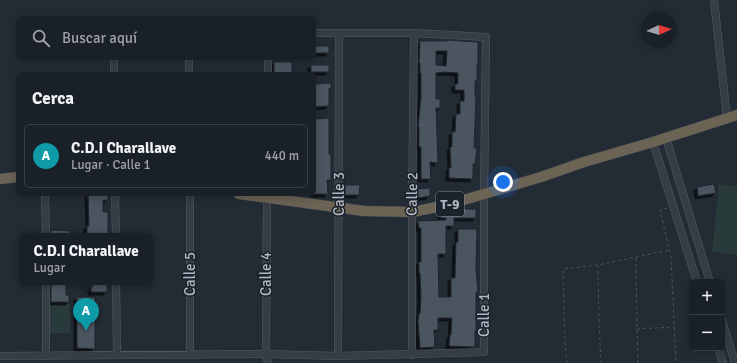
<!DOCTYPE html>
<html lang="es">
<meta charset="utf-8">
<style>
:root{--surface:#1a2028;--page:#232830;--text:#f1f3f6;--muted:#9fa3a8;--line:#383e45;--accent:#8bbbb9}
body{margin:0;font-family:Signika,sans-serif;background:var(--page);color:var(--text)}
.controls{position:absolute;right:12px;bottom:12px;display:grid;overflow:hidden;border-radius:6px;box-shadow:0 2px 10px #0003}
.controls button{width:36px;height:36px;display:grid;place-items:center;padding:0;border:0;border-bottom:1px solid var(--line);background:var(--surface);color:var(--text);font:20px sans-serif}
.compass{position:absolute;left:641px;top:12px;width:36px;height:36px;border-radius:50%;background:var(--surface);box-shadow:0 2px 10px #0003;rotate:86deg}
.you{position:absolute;left:503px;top:182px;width:14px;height:14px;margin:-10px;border:3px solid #fff;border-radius:50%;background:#1a73e8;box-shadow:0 0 0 6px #1a73e833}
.badge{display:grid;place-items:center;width:26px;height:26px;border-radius:50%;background:var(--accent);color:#fff;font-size:13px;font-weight:700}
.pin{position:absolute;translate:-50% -33px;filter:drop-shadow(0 1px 2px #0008)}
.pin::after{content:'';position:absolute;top:21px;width:14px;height:12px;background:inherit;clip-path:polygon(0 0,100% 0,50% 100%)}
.popup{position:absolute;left:19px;top:233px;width:134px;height:52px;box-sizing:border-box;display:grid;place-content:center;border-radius:6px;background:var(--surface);filter:drop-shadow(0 1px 3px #0005);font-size:13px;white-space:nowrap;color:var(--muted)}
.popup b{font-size:15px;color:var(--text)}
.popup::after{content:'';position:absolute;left:50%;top:100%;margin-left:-8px;border:8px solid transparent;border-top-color:var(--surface)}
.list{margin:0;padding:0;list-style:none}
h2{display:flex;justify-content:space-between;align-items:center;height:52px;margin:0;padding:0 16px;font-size:17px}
h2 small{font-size:13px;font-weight:400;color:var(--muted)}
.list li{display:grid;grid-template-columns:26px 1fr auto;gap:12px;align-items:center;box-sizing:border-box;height:64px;margin:0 8px 8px;padding:0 8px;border:1px solid var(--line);border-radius:6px}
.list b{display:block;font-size:15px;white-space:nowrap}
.list p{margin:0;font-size:13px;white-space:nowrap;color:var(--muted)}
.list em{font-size:13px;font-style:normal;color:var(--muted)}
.icon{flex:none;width:22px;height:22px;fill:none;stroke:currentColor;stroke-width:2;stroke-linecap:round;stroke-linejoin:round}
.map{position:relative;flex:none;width:737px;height:363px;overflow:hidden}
.search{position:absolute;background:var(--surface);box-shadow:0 2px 10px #0003;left:16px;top:16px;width:300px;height:44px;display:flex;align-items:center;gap:10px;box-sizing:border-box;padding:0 14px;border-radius:6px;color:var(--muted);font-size:15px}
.panel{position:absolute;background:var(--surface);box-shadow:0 2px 10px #0003;left:16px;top:72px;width:300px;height:124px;border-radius:6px}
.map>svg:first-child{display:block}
</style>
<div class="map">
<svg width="737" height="363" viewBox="0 0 737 363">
<defs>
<filter id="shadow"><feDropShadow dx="-3" dy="3" stdDeviation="0" flood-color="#0009"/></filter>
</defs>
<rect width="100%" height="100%" fill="#232b35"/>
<!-- green -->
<path fill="#293a3a" d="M719,184L737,186V255L712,252Z
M50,304H70V333H50Z"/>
<!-- building -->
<path fill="#4c5561" stroke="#1e242d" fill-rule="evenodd" filter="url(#shadow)" d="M447,40L478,42V64H477V81H475V97H476L474,148H477L475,164H473V179L449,178V168H451L450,147H452V132H455L456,114H460V101H464V90H455V84H458V73L445,72L436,73V99H440V108H436L438,163L430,162L431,179H421V147H419V127H418L421,98V73H420V63H419L420,41H447ZM436,51H447L446,66L436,65Z
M314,46H329V53H314Z
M274,62H292V74H274Z
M311,65H329V72H311Z
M331,83V88L329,89V106L314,107V84Z
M329,118V154H331V180H327L328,194H314V119Z
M714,184L716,193L698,196L697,187Z
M345,185H360L359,195H345Z
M430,188V196L418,198L417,189Z
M88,194H108V200H103V212H108V236H87V226H89Z
M458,209H476V218H454V226H446V254H438L439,297H451V278H455V277L456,242H458V229H477L476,269L478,292H476V331H475V347L449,346L450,335H451L452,318H438V330H434L435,347L420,348L418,321L419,314H420L421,297L420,273H419V262H421V228H419L418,221L446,220V218H441V214L458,213Z
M51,230L70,231V236H51Z
M51,282H66V295H69V302H51Z
M91,282H107V292H91Z
M77,297H95V349L77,348Z"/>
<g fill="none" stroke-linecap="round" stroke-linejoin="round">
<defs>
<path id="minor" d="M714,0L727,118
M114,58V74
M189,58V74
M268,74V58
M666,138L710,282
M653,142L697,282
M45,194L46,236
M115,194L116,236
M190,194V354
M267,194L266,354L268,363
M46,282V355
M116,282L117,355
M722,320L735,363
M718,348L723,363
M412,355V212L414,33
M0,356L266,354L338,356L484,352V193L486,37L414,33H314
M338,356L339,33"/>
<path id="highway" d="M0,179L18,177
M239,194L364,211L412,212L447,205L541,177L584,162L653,142L737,115"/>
</defs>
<!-- minor casing -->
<use href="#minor" stroke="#545a64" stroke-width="8"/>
<!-- highway casing -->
<use href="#highway" stroke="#414751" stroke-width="11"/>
<!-- path -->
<path stroke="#475558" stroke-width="1" stroke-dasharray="3 3" stroke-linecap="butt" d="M667,208L660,210L671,258L676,363
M636,258L637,329L638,363
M598,265L599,322L601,363
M637,329L674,327
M567,363L565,344L563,269L598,265L669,250"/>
<!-- minor -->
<use href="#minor" stroke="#363d46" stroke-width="7"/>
<!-- highway -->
<use href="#highway" stroke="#6b6354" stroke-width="10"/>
</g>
<g text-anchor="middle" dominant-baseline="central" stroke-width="3" stroke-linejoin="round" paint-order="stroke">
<!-- shield labels -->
<rect fill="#1c222b" stroke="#848a95" stroke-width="1" x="436" y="192" width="28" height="24" rx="3"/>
<g font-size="14" font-weight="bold" fill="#b1b7c2">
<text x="450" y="204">T-9</text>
</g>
<!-- street labels -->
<g font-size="15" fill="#b1b7c2" stroke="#1c222b">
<text transform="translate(339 194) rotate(-90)">Calle 3</text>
<text transform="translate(412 194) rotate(-89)">Calle 2</text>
<text transform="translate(190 274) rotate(-90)">Calle 5</text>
<text transform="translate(266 274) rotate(-90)">Calle 4</text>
<text transform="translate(484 315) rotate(-90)">Calle 1</text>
</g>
</g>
</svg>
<div class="controls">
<button>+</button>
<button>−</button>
</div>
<svg class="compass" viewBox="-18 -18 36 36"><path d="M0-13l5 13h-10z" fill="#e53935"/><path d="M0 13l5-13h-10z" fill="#9fa3a8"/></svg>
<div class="you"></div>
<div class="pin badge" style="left:86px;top:331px;background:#0f9aa8">A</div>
<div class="popup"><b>C.D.I Charallave</b>Lugar</div>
<div class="search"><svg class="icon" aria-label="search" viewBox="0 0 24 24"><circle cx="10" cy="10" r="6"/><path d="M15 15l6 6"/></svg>Buscar aquí</div>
<section class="panel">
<h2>Cerca<small></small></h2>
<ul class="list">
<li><span class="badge" style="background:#0f9aa8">A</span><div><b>C.D.I Charallave</b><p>Lugar · Calle 1</p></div><em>440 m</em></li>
</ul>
</section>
</div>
